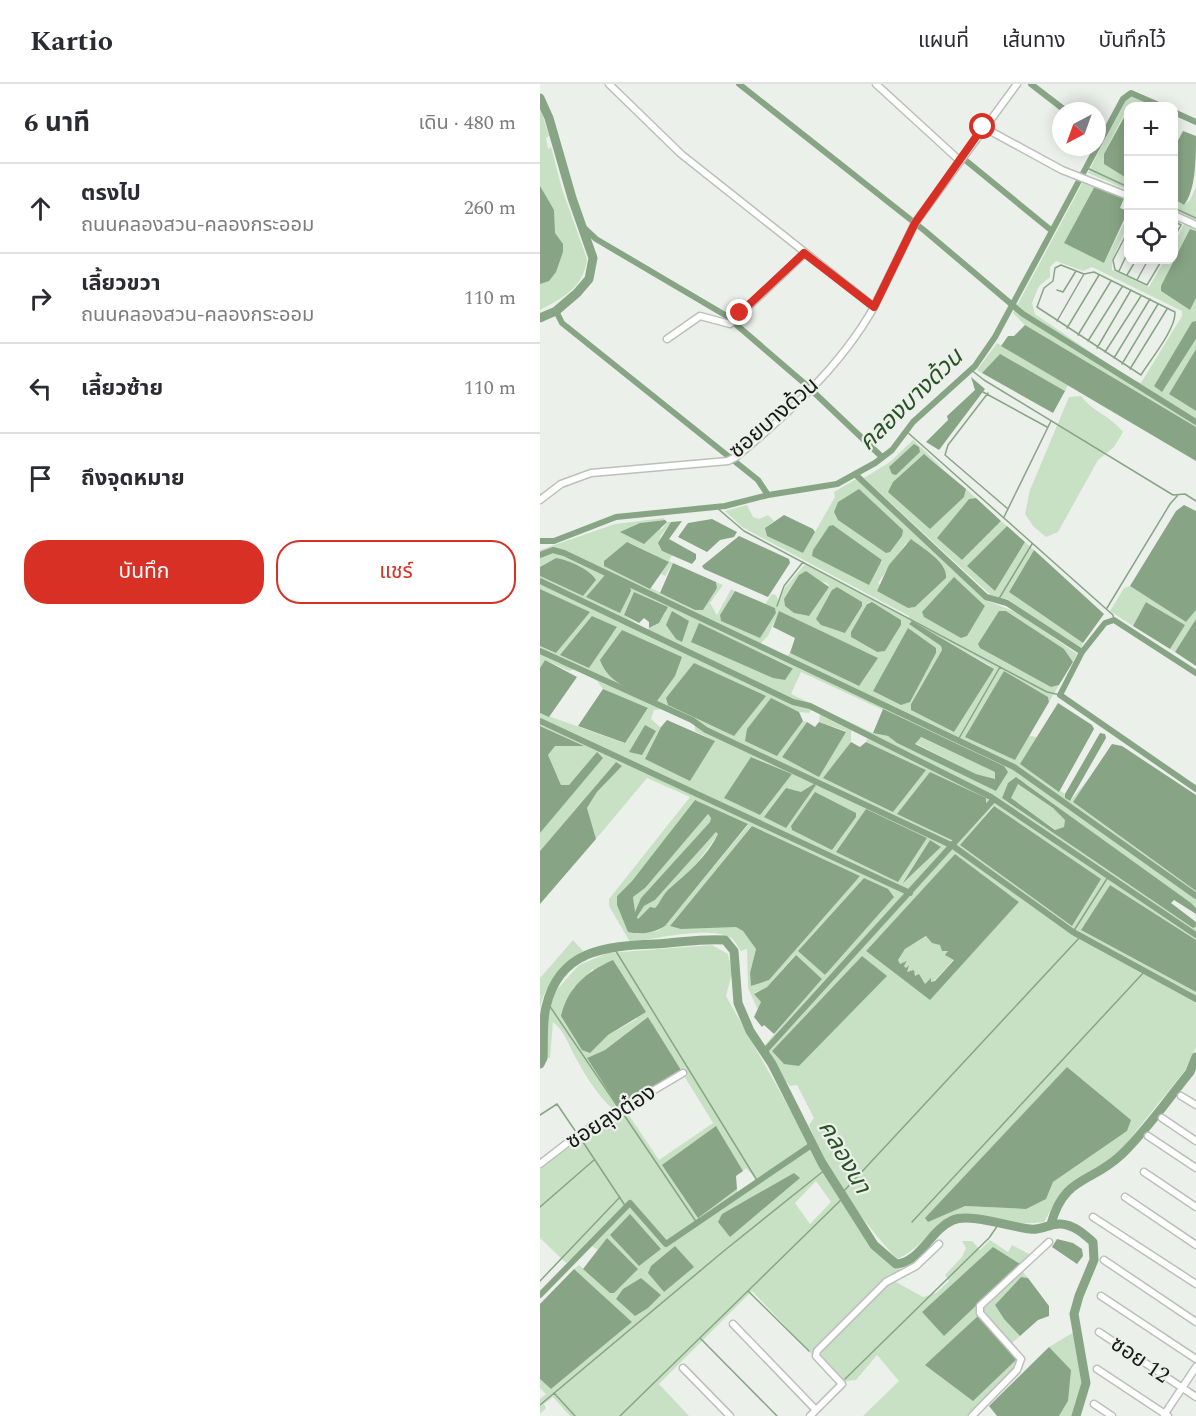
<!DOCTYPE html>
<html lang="th">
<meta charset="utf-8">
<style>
:root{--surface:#fff;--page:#f7f7f7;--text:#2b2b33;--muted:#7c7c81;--line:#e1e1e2;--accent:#d93025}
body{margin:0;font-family:Spectral,"Noto Sans Thai",serif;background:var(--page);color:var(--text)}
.controls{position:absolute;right:18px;top:18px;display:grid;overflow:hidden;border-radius:12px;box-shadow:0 3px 15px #0003}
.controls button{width:54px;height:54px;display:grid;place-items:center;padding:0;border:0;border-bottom:2px solid var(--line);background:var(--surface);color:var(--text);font:30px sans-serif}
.compass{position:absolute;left:512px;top:18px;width:54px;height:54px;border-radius:50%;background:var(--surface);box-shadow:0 3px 15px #0003;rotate:221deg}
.stop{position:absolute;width:18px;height:18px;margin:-14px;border:4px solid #d93025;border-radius:50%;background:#fff}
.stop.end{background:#d93025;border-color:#fff;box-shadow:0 2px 6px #0008}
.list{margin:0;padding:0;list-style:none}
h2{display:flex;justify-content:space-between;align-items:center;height:78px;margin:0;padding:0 24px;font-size:26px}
h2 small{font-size:20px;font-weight:400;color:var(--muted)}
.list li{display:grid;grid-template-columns:39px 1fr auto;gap:18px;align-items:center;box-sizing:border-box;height:90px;padding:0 24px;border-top:2px solid var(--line)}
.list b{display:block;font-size:22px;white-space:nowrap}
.list p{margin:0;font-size:20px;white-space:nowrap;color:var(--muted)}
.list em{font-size:20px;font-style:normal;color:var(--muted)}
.actions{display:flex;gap:12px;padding:18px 24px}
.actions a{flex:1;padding:14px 0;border:2px solid var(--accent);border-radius:24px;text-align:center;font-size:21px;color:var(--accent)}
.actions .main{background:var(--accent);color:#fff}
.icon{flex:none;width:33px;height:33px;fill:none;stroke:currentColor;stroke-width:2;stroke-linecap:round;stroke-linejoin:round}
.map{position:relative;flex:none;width:656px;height:1332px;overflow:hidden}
header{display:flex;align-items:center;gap:36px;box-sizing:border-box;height:84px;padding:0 30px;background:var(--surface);border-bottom:2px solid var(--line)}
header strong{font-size:28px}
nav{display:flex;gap:33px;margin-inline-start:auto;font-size:21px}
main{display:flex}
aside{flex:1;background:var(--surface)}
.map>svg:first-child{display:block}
</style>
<header>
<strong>Kartio</strong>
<nav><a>แผนที่</a><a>เส้นทาง</a><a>บันทึกไว้</a></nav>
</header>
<main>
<aside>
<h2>6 นาที<small>เดิน · 480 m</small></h2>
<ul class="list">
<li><svg class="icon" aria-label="ahead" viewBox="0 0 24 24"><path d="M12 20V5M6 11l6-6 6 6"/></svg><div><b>ตรงไป</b><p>ถนนคลองสวน-คลองกระออม</p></div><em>260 m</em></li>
<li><svg class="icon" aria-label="right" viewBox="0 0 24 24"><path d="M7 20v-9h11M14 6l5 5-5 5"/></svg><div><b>เลี้ยวขวา</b><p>ถนนคลองสวน-คลองกระออม</p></div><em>110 m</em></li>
<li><svg class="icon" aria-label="left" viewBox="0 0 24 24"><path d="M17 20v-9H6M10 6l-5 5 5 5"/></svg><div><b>เลี้ยวซ้าย</b></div><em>110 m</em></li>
<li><svg class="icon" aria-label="arrive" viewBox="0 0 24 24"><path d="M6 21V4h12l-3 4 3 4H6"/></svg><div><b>ถึงจุดหมาย</b></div></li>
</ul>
<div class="actions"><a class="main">บันทึก</a><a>แชร์</a></div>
</aside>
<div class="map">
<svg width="656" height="1332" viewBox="0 0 656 1332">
<rect width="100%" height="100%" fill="#ecf0eb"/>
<!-- green -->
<path fill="#c8e1c5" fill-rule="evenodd" d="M593,12L614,22H588L564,70V80L588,95V106L548,89L587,13Z
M0,22L9,52L6,54L8,65L11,63L22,105L47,175C44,203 23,214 0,226Z
M543,98L556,100L524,159L564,179L588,131C588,152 571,166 572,186L609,203L625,176H634V160L645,138L656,144V147L650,145L621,207L650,226L656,214V238L652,239L614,302L622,307L656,255V265L629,310L656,327V343L485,241L473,229ZM516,177L543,187L552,183L642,227V232L601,299L587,293L495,230L492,219L499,202L510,193V183Z
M656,103V137L634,127V115L644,121L650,116Z
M457,259L528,301L525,307L460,271L442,289L437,286Z
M541,312C553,328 571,332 583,348L574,363L558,376L518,448L506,453L493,442L485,430L490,406L529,313Z
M373,356L405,386L384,370L424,413L426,405L436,414L429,415L398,454L422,476L461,437L467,442L428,482L455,507L485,458L494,466L469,508L543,559L541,564L467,515L457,517L324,394L350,378Z
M316,395L438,509L448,517L478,529L537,570L533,578L524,565L466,527H459L511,603L519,601L509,618L508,613L464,587L461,593L475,676L489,652L497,653L481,680L525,710V714L530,717L552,691L533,718L656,807V824L485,699H468L462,714L653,844L656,843V856L570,801L541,846L656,908V963L647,984L576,1072L521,1108L504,1138C494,1139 482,1140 472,1139C450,1137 425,1127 404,1139C386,1149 376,1168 357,1175C321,1136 289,1090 269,1041L274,1034L257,1001L250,1002C240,991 232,975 224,962L282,895L255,871L227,903L214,909L221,918L219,928L208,904L207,865L201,867C197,862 195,855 189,853C168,842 114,855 90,858L69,822V815L150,713L107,694L56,755L47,724L57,708L82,682L75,679L0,767V749L62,674L29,701H21L8,671L14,661L43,662L0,642V629L84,659L108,625L63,605L57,597L35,585L29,587L5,576L0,584V562L16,569L49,528L0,505V492L43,512L16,474L0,483V466L75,440L124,434L125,436L100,439L122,445L127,438H131L120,453L122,467L132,471L129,477L133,479L125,492L121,490L129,478L90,459L103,500L155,526L177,504L176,498L183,501L170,519L177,531L191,505L195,507L180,531L220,554L236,529L235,524L225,520L232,510L236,511L239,518L244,505L265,480L368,535L369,532L202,443L185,427L207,421L213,433L219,435L228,431L234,437L225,444L263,469L295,413L294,408ZM293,441L342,476V479L273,466L289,442ZM366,459L406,494L375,523L368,524L338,499ZM259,492L287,499L289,502L269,532L254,529L245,522L244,515ZM414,494L445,522L421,554L417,551ZM332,518L361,536V541L345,567L336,568L311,553L327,519ZM126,528L119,539L106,546L84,531ZM52,532L77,544L53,575ZM235,536L319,602L250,569L247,572L220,560L228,552ZM372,538L451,582L371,626V620L402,566L401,562L370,540ZM159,540L253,584L233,594ZM261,588L464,682L456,706L357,659L348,652L333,649L251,610ZM231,615L259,628L269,629L272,625L280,629L279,638L306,647L242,673L267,638L263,637L237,672ZM122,625L155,641V647L175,657L120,643L111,635L114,626ZM313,646L328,653L326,658L386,686L284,695L311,658V647ZM211,673H212L252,690L239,704ZM155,716L208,741L125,842L118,847L96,850L77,812L92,797ZM453,722H454L560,795L420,761ZM212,742L320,792L212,902L210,889L216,865L203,847L196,843L130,842ZM390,756L401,763L362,800V799ZM415,770L479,818L390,915L326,867ZM324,794L286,891H285L259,867ZM322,872L282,955L259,982L232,967ZM587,1047L513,1098L486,1125L425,1122Z
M590,502L646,538L656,526V535L635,568L630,565L644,541L607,518L593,542L570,527L584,504Z
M380,653L456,688L455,695L436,690L375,659Z
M478,700L513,724L525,736L524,743L516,746L470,714Z
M168,730L171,734L170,738L101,814L96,829L93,824V813L105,803Z
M176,748L179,749L157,779L137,801L128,806L115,824L105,828L99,835L97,833L104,822L115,816Z
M387,852L409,866L408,871L414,875L394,897L385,900L366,889L364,882L367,878L359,880L358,876L365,865Z
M33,856L43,867C26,883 2,901 0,926V894Z
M172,861L188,870L192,889L186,912L301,1116L336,1167L348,1179L363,1186L349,1194L383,1213L396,1209L409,1197L405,1191L422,1173L426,1164L422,1157H432L440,1166L450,1156L468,1168L472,1161L489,1170L493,1176L482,1187L488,1194L481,1193L455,1221L464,1235L480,1252L472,1259L443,1227L386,1281L478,1274L477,1283L428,1332H323L359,1297L337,1271L316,1296L298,1298L212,1207L119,1300L149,1332H30L13,1313L4,1320L6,1324L0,1330V1315L6,1310L0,1304V1295L11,1305L92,1238L34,1185L39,1181L70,1208L67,1154L58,1166L50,1161L26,1179L0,1154V1083L42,1051L86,1027L119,1076L173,1039L108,933L65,966L47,974L79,1024L74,1026C57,1012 44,989 33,969C27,957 24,947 13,938L10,974H7V938L12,911L39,881L68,869ZM53,885L97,935L68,951L32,905ZM176,1043L203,1087L206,1084L217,1096L198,1110L197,1105L158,1133ZM276,1097L291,1118L270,1140L255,1119ZM101,1194L120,1212L108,1224L89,1227L76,1215Z
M534,1248L544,1301L532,1332H519L528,1317L515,1272L509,1263Z"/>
<!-- water -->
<path fill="#87a584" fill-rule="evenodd" d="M588,26V95L564,80V70Z
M643,47L656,52C656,74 656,106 644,121L634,115V64Z
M556,100L585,112L580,124L588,127L564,179L524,159Z
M0,102L14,126L15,149L23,160V168L16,188L9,197L0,200Z
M650,145L656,147V214L650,226L621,207V202Z
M656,237V255L622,308L614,302L652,238Z
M485,241L656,343V377L461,262L468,252H474Z
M656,265V327L629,310Z
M460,270L525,307L513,329L442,289Z
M431,293L445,305L399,366L386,358L408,336L407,332L435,306Z
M374,360L379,363L380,368L356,391L352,390L349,383Z
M384,370L426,405L424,413L390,445L348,408L353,398Z
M319,405L363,446L362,452L350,468L346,469L298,436L294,428L298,418Z
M436,414L461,437L422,476L397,454L429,415Z
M644,421L656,427V526L646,538L590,502L636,427Z
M244,431L273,445L275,448L263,469L227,452L225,444Z
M172,435L197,448L194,453L180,456L167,468L138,453L148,439Z
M125,436L127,438L104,460L80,448L100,439Z
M142,437L129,455L156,470V475L152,480L122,467L118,459L131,438Z
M293,441L342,476L329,501L272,472L273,466L289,442Z
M467,442L485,458L455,507L427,482Z
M199,452L249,475L250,479L228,513L164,485L162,482Z
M371,455C382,464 408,478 406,494L375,523L368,524L337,507L349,481Z
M87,458L129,478L110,505L64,482V477Z
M494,466L564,530L543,559L469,508Z
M16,474C28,476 50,485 56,496L43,512L0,492V483Z
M133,479L176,498L177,504L163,526H155L120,509Z
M266,487L289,503L269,532L254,529L245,522L244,515L259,491Z
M65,491L90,503L91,507L80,529L46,513Z
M414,493L445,522L427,552L421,554L384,533L382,528Z
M297,503L322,518V522L305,549L281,541L276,535L292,506Z
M0,505L50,528L16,569L0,562Z
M195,507L235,524L236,529L220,554L181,537L180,531Z
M94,508L128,523L119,539L109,544V538L104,534L99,539L84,531Z
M332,518L361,536V541L345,567L337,568L311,553V548L327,520Z
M606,518L645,541L630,565L593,542Z
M132,527L149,537L142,558L136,555L126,541Z
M239,527L338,574L319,602L250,569L255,554L233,543Z
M459,527H466L524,565L533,578L519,601L511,603L440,564L438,560Z
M52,532L77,543L49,584L20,571Z
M656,535V582L635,568Z
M372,537L454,585L414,648L371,626V620L402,566L401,562L369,540Z
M159,539L252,584H253L245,596L233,594L151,558Z
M368,544L396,564V569L370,618L361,621L333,607Z
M82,546L142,573L135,592L117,617C95,607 68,600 60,576Z
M5,576L37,593L9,633L0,629V584Z
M154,579L226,612L194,652L128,621L126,614Z
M464,587L508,613L509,618L475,676L425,653Z
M63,605L108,624L85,659L38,642Z
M231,614L259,628L263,637L237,672L205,657L207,645Z
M518,619L552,641L554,645L519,708L480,680Z
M343,625L464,682L468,688L456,707L357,659L348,652L333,649ZM381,653L455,688V695L436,690L375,660Z
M127,636L175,657L150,697L105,675L121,643Z
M267,638L275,643L279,638L306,648L279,693L242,673Z
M105,641L116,647L102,671L89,668Z
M0,642L44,662H15L8,671L21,701H29L57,668L63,674L0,749Z
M560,649L565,650L566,654L530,717L525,714V710Z
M311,658L320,663L326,658L386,686L353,728L283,694Z
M572,660L582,662L656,711V807L533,718Z
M211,673L252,690L220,731L184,714Z
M76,678L82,682L57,708L47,724L56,755L0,820V767Z
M390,688L446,714V721L414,757L357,730Z
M476,693L651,819L656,824V830L634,816L631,819L656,838V843L653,844L462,714L468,699ZM478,700L513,724L525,736L524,743L515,746L471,714Z
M274,700L276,701L246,744L224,733L246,704L261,708Z
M275,708L316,729V733L292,766L252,746L251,742Z
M155,716L208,740L125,842C114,849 100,851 88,848L77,821V812L92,797ZM168,730L171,734L170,738L101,814L95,828L93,813L105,804ZM176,748L178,750C167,773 147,789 129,805C123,810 120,819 115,824L110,823L98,835L97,833L104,822L115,816Z
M454,722L561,795L532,842L420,761Z
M326,725L387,754L358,798L296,768Z
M212,742L320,792L229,896L211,902L210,889L216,865L203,847L196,843L141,845L130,842Z
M390,756L401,763L362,800Z
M415,770L479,818L390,916L326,867ZM386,852L392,859L400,861L402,867H408L405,871L414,876L395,897L391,898V894L385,900L379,890L375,892L374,886L367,888L369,881L366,884L364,882L367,877L360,880L358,876L365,865Z
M324,794L348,805L354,813L285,891L258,867Z
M570,801L656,856V908L541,846Z
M256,871L282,895L234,950L224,941L222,943L214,933L221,918L214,910L227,903Z
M322,872L347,892L259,982L244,980L232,967Z
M73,876L106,928L68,951L50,969L42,966L21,932C28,903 46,888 73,876Z
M108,933L141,986L79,1024L47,974L65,966Z
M527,983L591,1036L587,1047L513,1098L506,1115L486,1125L425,1122L388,1138L385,1134Z
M176,1042L203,1087L196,1092L197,1105L158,1134L122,1081Z
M254,1089L260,1094L190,1153L178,1138L182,1130Z
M90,1130L121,1165L99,1182L70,1151Z
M67,1154L98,1185L74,1209H70L43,1185Z
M517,1155L533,1159L542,1165L543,1172L537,1180L512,1163Z
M135,1162L154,1183L124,1208L108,1189L111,1182Z
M453,1163L480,1180L404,1252L382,1228Z
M34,1185L92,1238L11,1305L0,1295V1220Z
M481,1193L488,1194L509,1222V1232L498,1236L480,1252L464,1235L455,1221Z
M101,1194L121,1211L108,1224L95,1232L76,1215L83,1205Z
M439,1231L478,1274L433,1317L385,1281Z
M509,1263L531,1286L528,1317L519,1332H457L449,1322Z"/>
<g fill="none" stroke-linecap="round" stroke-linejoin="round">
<!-- stream -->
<path stroke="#87a584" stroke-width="1.5" d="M547,84L588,103
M634,124L656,134
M634,137L641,141L634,154
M588,147L573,176L575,186L607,201L622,176
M521,181L544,190L554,188L635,228C636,245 610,276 601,291L497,223L504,204L513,197L515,184Z
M579,187L588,168
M587,191L596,176
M597,196L608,176
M517,206L523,208L536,187
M517,237L544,190
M527,244L559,191
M538,251L571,197
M548,257L582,203
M557,264L591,206
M565,268L601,212
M574,274L610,215
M582,280L618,220
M430,285L444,296L633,411L645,410L656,417
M590,285L627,225
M443,308L507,343
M448,309L408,361L405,371L468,425
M366,347L573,531L574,536
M176,423L204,447L507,608L520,611
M464,433L511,337
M457,518L492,460
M237,522L244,502L263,478
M567,524L630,420L638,411
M418,656L460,583
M533,848L568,793
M74,864L218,1098
M7,918L78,1023
M0,1031L17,1020L36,1048
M84,1031L157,1139
M41,1055L86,1123
M303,1108L541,852
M0,1123L54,1076
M372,1138L605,887
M0,1197L80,1113
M208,1207L269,1267
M160,1254L237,1332
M305,1295L449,1154L458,1141
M14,1309L35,1332
M0,1321L185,1166L286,1085
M80,1332L305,1112"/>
<!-- canal -->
<path stroke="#87a584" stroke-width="6" d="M199,0L385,147L483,230L656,338
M491,0L526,27
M634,28L656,38
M424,75L512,147
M42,142L56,155L185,231L264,299L342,373
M16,227L22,239L218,396L228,411
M316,391L446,513L467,519L542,568L520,611L656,705
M0,457H14L76,433L185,422L228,411L297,400L335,379L352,366L373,338L435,282L455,253L583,15L591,9L621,22
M0,471L13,466L24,469L474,683L656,812
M0,497L253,618L270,622L451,713L656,851
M0,567L152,636L166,646L413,762L533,848L656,915
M542,568L565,539L574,536L656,589
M0,637L370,809
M224,968L454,715
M0,1211L90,1119L126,1160L273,1060"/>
<!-- river -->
<path stroke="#87a584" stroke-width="9" d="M0,14L9,34L32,114L53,174L49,195L37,209L16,227L0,234
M0,980L3,974C4,958 2,939 6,923C19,866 65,862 115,860C139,859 161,854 185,856L194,867L198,919L210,947L232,980L282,1079L334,1161L356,1180C381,1178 390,1146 413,1136C430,1129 470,1143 490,1145C501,1147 510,1139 521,1140C534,1141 544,1150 553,1158L554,1176L539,1212L534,1230L546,1299L536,1332
M511,1140C524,1092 550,1100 581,1071C607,1046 628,1015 650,988L656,973"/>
<defs>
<path id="street" d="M69,0L141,70L334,223L375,139L477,0
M336,0L419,76
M443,43L522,86L588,112
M634,131L656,141
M127,255L160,232L190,240L265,169
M0,416L21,400L51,389L188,377L196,373C248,330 301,282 334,223
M641,1012L656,1021
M622,1034L656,1057
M608,1052L656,1084
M0,1080L35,1053L143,989
M604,1088L656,1123
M585,1113L656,1161
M553,1133L656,1200
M564,1176L656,1238
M561,1212L656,1275
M193,1240L276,1326
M559,1248L656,1313
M143,1284L190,1332
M557,1285L628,1332
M554,1320L572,1332
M624,1331L656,1283
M270,1332L302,1300L276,1272L277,1267L346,1198L376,1182L399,1160
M432,1332L477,1286L481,1275L440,1229V1222L509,1158"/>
</defs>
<!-- street casing -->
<use href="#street" stroke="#bcc0bc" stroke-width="9"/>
<!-- street -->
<use href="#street" stroke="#fff" stroke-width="6"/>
</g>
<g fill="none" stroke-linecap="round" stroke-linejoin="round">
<!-- route -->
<path stroke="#d93025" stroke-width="8" d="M200,229L264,169L334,223L375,139L443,43"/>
</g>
<g text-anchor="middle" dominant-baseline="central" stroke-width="4.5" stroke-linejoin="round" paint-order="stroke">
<!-- street labels -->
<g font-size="22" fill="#171917" stroke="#ecf0eb">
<text transform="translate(234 334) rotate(-41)">ซอยบางด้วน</text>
<text transform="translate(71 1033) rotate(-32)">ซอยลุงต๋อง</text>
<text transform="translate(600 1276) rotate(34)">ซอย 12</text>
</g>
<!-- water labels -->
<g font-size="24" font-style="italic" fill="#285224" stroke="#ecf0eb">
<text transform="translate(371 316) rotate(-44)">คลองบางด้วน</text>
<text transform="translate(304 1073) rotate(60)">คลองนา</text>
</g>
</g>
</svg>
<div class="controls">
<button>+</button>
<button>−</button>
<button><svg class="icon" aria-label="locate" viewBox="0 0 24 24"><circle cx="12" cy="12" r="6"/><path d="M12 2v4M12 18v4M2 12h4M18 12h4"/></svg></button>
</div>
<svg class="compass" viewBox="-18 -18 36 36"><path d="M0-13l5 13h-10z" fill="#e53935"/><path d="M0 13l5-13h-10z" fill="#7c7c81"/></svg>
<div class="stop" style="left:443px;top:43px"></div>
<div class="stop end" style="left:200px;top:229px"></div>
</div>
</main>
